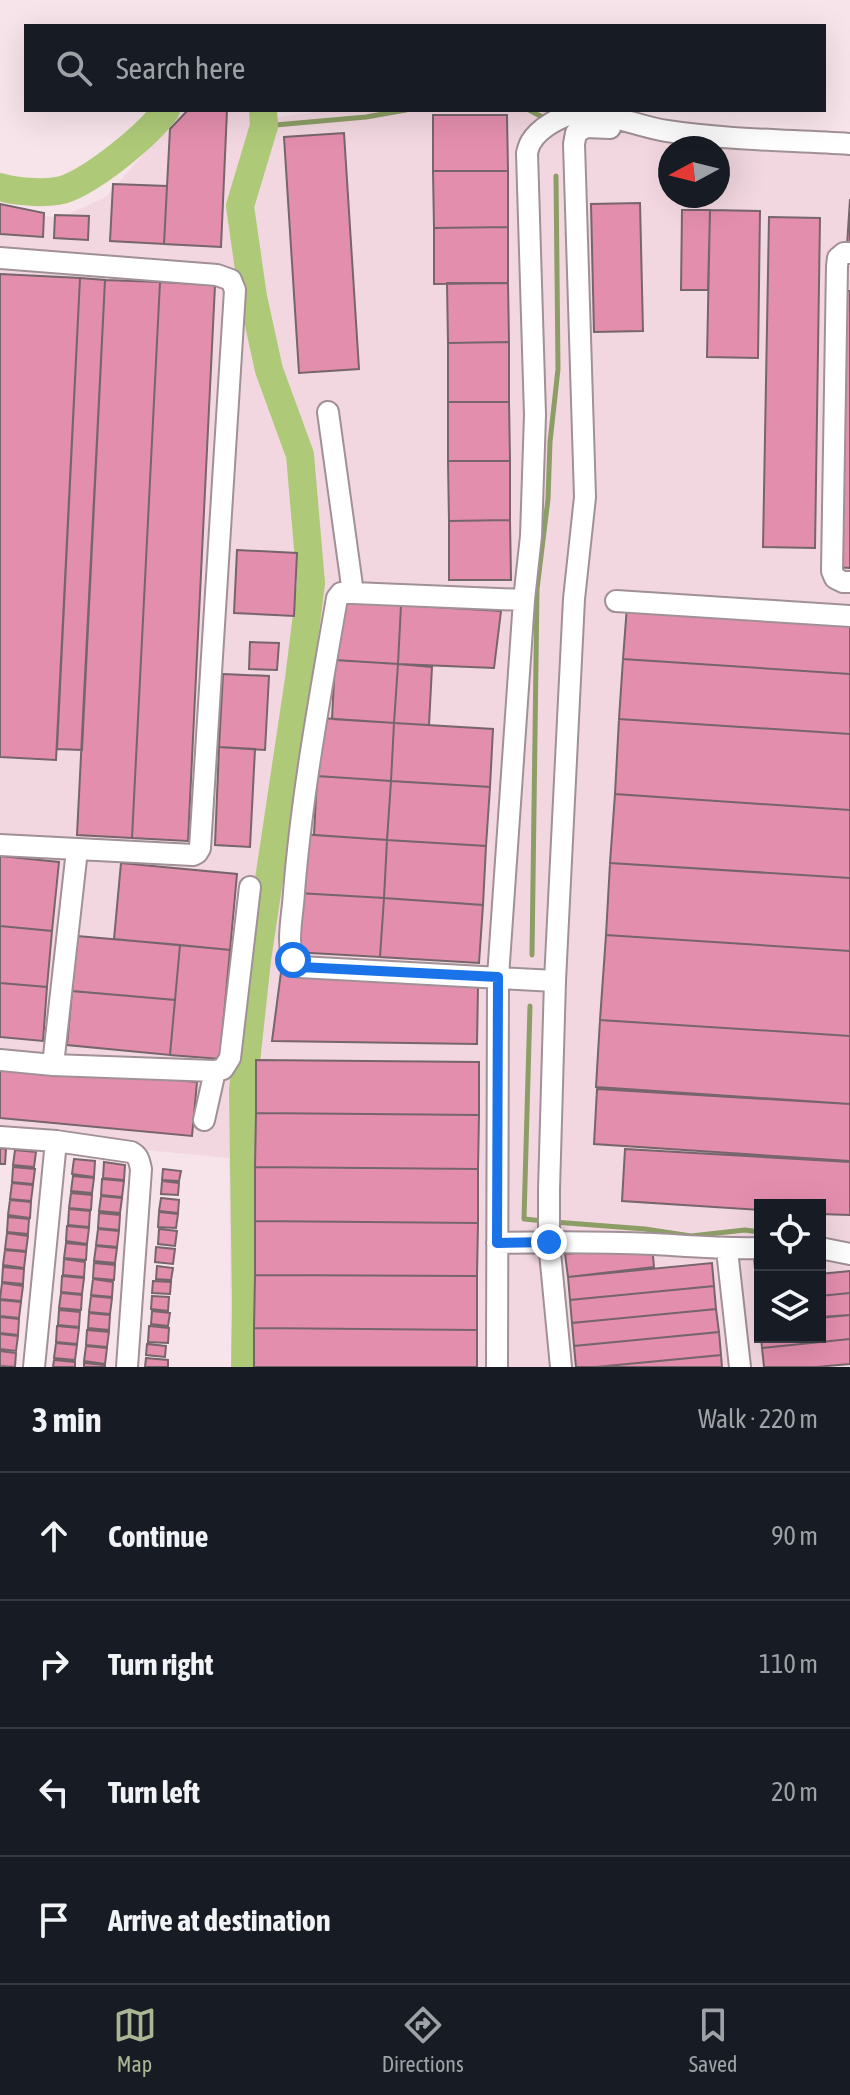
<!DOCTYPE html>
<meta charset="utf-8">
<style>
:root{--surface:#171b24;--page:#20242c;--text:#f1f3f6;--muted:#9ea1a6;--line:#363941;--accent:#aab693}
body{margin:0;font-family:"Asap Condensed",sans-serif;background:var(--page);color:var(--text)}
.controls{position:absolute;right:24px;bottom:24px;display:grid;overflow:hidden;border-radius:0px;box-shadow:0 8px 32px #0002}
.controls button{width:72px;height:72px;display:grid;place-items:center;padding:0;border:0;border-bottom:2px solid var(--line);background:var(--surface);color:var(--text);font:40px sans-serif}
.compass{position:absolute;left:658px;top:136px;width:72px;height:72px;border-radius:50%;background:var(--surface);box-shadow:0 8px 32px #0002;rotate:263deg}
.stop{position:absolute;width:24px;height:24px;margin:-18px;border:6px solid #1a73e8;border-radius:50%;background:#fff}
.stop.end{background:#1a73e8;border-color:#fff;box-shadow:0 2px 8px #0008}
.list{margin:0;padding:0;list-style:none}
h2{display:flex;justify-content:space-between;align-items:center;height:104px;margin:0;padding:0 32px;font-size:34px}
h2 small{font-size:26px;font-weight:400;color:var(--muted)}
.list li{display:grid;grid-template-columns:52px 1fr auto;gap:24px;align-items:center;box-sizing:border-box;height:128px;padding:0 32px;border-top:2px solid var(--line)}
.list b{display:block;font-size:30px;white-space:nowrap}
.list em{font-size:26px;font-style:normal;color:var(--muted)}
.icon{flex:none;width:44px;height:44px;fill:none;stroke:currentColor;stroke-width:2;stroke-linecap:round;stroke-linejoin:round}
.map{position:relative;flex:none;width:850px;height:1367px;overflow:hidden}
.search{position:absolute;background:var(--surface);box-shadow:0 8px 32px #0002;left:24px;right:24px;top:24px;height:88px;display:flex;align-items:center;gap:20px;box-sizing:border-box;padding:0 28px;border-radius:0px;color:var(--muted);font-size:30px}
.sheet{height:616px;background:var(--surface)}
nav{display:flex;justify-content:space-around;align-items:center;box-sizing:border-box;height:112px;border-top:2px solid var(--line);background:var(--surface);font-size:22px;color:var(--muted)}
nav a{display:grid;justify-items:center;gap:4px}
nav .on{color:var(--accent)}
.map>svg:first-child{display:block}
</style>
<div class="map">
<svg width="850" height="1367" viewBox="0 0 850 1367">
<rect width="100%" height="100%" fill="#f7e4ea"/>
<!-- built -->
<path fill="#f2d7e0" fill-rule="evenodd" d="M182,110H256L258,120L330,110H596L765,136L850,140V1367H231L229,1158L0,1136V209L60,218L106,197ZM670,148H718V196H670ZM760,1205H820V1337H760Z"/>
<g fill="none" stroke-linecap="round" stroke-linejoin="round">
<!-- stream -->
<path stroke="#8c9d65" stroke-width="5" d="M529,110L546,119
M264,126L366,117L406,110
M532,955L537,589L548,499L550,442L558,369L556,176
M530,1006L524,1219L544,1221
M554,1222L645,1229L691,1236L745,1230L760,1232"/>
<!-- river -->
<path stroke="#aeca78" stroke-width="28" d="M0,187C15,192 53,195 68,188C97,176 147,136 166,110
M245,1367L246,1304L243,1090L257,960L299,679L311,583L300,455L269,370L253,297L240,206L264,126L263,110"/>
</g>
<!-- building -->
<path fill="#e48eae" stroke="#76656b" stroke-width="2" d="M188,110H227L221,247L164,244L170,129Z
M433,115H507L508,171H433Z
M344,133L359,369L299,373L284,137Z
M433,171H508V227L434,228Z
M113,184L167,186L164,244L110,241Z
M850,199V247L847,246Z
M640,203L643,331L594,332L591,204Z
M0,204L44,213L43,237L0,234Z
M682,210H710L708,290H681Z
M710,210L760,211L758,358L707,357Z
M55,215L89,216L88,240L54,238Z
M769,217L820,218L815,548L763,547Z
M508,227V283L434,284V228Z
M0,274L80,278L56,760L0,757Z
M80,278L105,280L82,750L57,749Z
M105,280L160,282L132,838L77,835Z
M160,282L215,285L188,841L132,838Z
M447,283H508L509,342L448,343Z
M845,291H850V568L834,567Z
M509,342V402H448V343Z
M448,402H509L510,461H448Z
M448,461H510V520L449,521Z
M510,520L511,580H449V521Z
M237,550L297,553L294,616L234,613Z
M339,601L401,605L398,664L335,660Z
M401,605L501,611L494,668L398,664Z
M627,606L850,620V674L623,659Z
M250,642L279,643L277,670L249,669Z
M623,659L850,674V734L619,719Z
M335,660L398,664L394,723L332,719Z
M398,664L432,667L429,725L394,723Z
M223,674L269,676L265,750L219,747Z
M321,718L394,723L391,781L317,776Z
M619,719L850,734V810L615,794Z
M394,723L493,729L490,787L391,781Z
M219,747L255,749L250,847L215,845Z
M317,776L391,781L387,840L314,835Z
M391,781L490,787L486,846L387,840Z
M615,794L850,810V878L610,863Z
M301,834L387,840L384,898L298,893Z
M387,840L486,846L483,905L384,898Z
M0,856L59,862L52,931L0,926Z
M121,863L237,874L230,950L114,939Z
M610,863L850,878V951L606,935Z
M298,893L384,898L380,957L294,952Z
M384,898L483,905L479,963L380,957Z
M0,926L52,931L47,987L0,983Z
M606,935L850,951V1036L600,1020Z
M77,936L180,945L175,1000L72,991Z
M180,945L230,950L220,1059L170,1055Z
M281,972L478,987L477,1044L272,1041Z
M0,983L47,987L43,1041L0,1037Z
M72,991L175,1000L170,1055L67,1045Z
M600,1020L850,1036V1104L596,1087Z
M256,1060L479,1062V1115L256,1113Z
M0,1064L197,1082L192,1136L0,1118Z
M597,1089L850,1104V1161L594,1144Z
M256,1113L479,1115L478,1169L255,1167Z
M0,1148L6,1149L5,1164H0Z
M625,1149L850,1162V1215L820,1214V1205H760V1210L622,1201Z
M15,1150L36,1152L34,1167L13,1165Z
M74,1159L95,1161L94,1177L72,1174Z
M104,1162L125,1165L124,1180L103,1178Z
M13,1167L35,1169L33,1184L12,1182Z
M255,1167L478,1169V1223L255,1221Z
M163,1169L181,1171L179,1181L162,1180Z
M73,1176L94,1178L92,1193L71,1191Z
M102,1179L124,1181L122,1197L101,1195Z
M162,1181L179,1183L178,1195L161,1194Z
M12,1183L33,1185L31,1201L10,1199Z
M71,1193L92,1195L91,1210L69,1208Z
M101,1196L122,1198L120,1213L99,1211Z
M161,1198L179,1200L178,1213L159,1211Z
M10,1200L31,1202L30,1218L8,1215Z
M69,1209L90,1211L89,1227L68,1225Z
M159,1212L178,1214L176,1228L158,1227Z
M99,1213L120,1215L119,1230L98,1228Z
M8,1217L29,1219L28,1234L7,1232Z
M255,1221L478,1223L477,1276L255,1275Z
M67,1226L89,1228L87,1244L66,1241Z
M98,1229L119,1231L117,1247L96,1245Z
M159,1229L177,1231L175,1246L158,1244Z
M7,1233L28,1236L26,1251L5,1249Z
M66,1243L87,1245L86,1260L64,1258Z
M652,1245L654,1267L568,1277L565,1254Z
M96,1246L117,1248L115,1263L94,1261Z
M156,1247L175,1249L173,1264L155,1262Z
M5,1250L26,1252L24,1268L3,1265Z
M760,1256V1280H756L754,1257Z
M64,1259L85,1262L84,1277L63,1275Z
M94,1263L115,1265L114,1280L93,1278Z
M712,1263L714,1286L570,1300L568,1277Z
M157,1266L173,1268L171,1280L156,1279Z
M3,1267L24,1269L23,1284L2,1282Z
M850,1271V1293L820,1296V1274Z
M255,1275L477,1276V1330L254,1328Z
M62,1276L84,1278L82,1294L61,1292Z
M93,1279L113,1282L112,1297L91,1295Z
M756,1280H760V1302H758Z
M153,1281L171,1282L170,1294L152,1293Z
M2,1283L23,1286L21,1301L0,1299Z
M714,1286L716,1309L572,1323L570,1300Z
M61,1293L82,1295L81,1310L59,1308Z
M850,1293V1315L820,1318V1296Z
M91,1296L112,1298L110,1314L89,1312Z
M152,1296L169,1297L168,1311L151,1309Z
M0,1300L21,1302L19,1318L0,1316Z
M716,1309L719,1332L574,1346L572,1323Z
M59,1310L80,1312L79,1327L58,1325Z
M152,1311L170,1313L168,1326L151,1324Z
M89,1313L110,1315L109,1330L88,1328Z
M850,1315V1339L762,1348L761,1337H820V1317Z
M0,1317L19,1319L18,1335L0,1333Z
M57,1326L79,1328L77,1344L56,1342Z
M149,1326L169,1328L168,1343L148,1342Z
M254,1328L477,1330V1367H254Z
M87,1330L109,1332L107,1347L86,1345Z
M719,1332L721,1355L596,1367H576L574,1346Z
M0,1334L18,1336L16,1351L0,1349Z
M850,1339V1364L816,1367H764L762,1348Z
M56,1343L77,1345L75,1360L54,1358Z
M147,1344L166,1346L165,1357L146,1355Z
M86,1346L107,1348L105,1364L84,1361Z
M0,1351L16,1353L15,1367L0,1366Z
M721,1355L722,1367H596Z
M146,1358L168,1360V1367H145Z
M54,1360L75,1362V1367H53Z
M84,1363L105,1365V1367H84Z"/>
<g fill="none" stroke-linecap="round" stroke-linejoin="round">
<defs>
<path id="minor" d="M850,253H844L838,258L837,266L832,571L835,578L843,582H850
M0,258L217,275L231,280L235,290L200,848L197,853L193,855L0,845
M328,412L353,593
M524,600L353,593H341L337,598C320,696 302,793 294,892C293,915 285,944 295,965L300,967L555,981
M616,601L850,616
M0,1060L53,1065L215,1071L223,1069L230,1058L250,887
M53,1065L77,850
M204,1120L215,1071
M0,1137L56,1141L131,1152C139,1156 139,1161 141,1169L127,1367
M497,1243C549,1242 602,1242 654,1244C689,1246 724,1249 760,1248
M820,1248L850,1254
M727,1250L740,1367
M34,1367L56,1141
M497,1367L498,977L524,600L531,536L535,415L527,153C528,149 529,145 531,142C539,128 562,115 577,113C605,111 639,127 667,131C727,140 789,140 850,144
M561,1367L549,1242V1190L555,981L574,599L585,497L574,144L576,133L586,127L610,128"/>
</defs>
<!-- minor casing -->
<use href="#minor" stroke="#a19096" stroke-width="24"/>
<!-- minor -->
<use href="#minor" stroke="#fff" stroke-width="20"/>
</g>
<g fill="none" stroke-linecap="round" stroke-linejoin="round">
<!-- route -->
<path stroke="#1a73e8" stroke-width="10" d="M293,960L295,965L300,967L498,977L497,1243L549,1242"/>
</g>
</svg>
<div class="controls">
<button><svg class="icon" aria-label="locate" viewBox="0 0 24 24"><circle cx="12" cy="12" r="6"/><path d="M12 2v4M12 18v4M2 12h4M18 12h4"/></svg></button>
<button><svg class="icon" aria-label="layers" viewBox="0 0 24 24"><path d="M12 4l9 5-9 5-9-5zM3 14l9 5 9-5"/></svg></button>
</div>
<svg class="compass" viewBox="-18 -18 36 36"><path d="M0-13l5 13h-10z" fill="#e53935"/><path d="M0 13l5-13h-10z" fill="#9ea1a6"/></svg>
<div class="stop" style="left:293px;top:960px"></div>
<div class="stop end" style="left:549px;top:1242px"></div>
<div class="search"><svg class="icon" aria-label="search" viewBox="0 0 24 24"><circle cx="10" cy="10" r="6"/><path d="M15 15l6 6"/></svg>Search here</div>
</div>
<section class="sheet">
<h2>3 min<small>Walk · 220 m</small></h2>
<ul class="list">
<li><svg class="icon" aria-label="ahead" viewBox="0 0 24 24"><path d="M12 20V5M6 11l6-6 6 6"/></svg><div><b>Continue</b></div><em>90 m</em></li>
<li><svg class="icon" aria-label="right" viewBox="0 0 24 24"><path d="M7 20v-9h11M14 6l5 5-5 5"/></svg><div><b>Turn right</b></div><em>110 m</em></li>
<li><svg class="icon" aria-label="left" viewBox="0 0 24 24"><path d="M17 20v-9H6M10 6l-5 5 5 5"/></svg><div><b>Turn left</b></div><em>20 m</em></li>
<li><svg class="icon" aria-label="arrive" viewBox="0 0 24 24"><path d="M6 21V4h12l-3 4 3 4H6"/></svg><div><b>Arrive at destination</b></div></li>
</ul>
</section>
<nav>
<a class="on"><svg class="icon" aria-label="map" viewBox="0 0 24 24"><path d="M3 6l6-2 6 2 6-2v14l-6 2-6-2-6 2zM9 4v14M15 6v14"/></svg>Map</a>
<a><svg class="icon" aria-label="directions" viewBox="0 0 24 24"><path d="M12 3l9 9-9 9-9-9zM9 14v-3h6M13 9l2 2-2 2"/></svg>Directions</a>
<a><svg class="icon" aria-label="saved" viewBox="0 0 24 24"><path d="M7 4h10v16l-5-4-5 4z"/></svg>Saved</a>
</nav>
